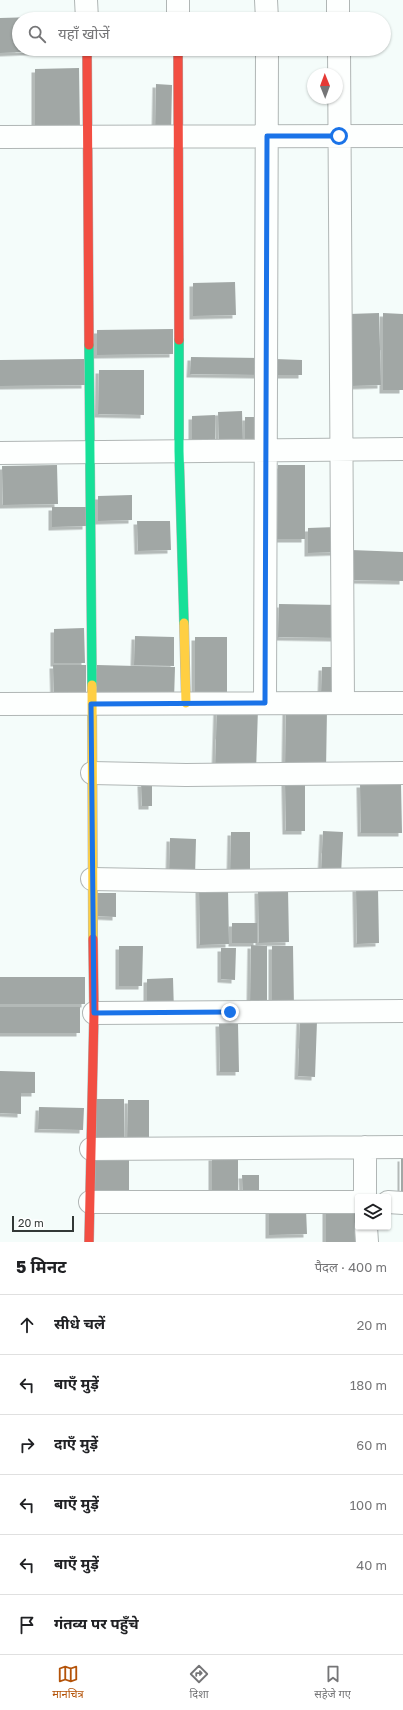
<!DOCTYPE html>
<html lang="hi">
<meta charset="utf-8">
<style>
:root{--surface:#fff;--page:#f6f6f6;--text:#202124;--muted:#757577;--line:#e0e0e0;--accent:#b45309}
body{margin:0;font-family:"Golos Text","Noto Sans Devanagari",sans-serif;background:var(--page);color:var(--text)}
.controls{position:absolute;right:12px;bottom:12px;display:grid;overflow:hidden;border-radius:4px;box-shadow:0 1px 3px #0004}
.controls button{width:36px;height:36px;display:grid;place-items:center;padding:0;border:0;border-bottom:1px solid var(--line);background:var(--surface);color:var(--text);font:20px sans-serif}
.compass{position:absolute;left:307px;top:68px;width:36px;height:36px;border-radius:50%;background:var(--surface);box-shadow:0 1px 3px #0004;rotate:359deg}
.scale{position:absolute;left:12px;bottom:10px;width:62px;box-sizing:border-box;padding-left:4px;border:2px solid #323836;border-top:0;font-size:11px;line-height:14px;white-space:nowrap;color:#323836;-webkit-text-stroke:3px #fff;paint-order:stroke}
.stop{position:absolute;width:12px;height:12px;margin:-9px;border:3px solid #1a73e8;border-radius:50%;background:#fff}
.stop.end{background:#1a73e8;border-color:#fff;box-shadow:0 1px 4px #0008}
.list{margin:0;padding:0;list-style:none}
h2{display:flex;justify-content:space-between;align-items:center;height:52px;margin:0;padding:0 16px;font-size:17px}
h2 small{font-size:13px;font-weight:400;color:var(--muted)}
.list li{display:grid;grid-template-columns:26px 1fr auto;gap:12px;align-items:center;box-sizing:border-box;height:60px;padding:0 16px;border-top:1px solid var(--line)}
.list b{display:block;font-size:15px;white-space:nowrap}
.list em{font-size:13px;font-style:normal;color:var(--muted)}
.icon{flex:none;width:22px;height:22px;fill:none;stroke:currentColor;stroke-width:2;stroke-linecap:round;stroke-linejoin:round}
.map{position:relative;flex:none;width:403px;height:1242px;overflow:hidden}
.search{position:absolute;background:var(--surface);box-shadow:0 1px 3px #0004;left:12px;right:12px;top:12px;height:44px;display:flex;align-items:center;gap:10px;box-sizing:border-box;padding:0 14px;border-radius:22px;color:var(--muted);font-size:15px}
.sheet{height:412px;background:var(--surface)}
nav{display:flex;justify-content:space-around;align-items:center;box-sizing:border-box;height:56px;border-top:1px solid var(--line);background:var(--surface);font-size:11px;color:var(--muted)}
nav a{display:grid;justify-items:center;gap:2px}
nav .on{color:var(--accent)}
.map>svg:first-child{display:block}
</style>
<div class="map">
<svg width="403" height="1242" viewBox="0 0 403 1242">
<defs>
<filter id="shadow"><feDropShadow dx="-3.5" dy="3.5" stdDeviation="0" flood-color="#0004"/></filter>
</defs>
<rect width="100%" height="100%" fill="#f4fcfa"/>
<!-- building -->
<path fill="#a1a7a5" filter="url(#shadow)" d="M71,16V19H19V49H72V50L0,53V18Z
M79,68L80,132L35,133V69Z
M156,84L172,85L171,135H155Z
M235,282L236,315L193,316V283Z
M379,313L381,385L351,386L349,314Z
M383,313L403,314V390H383Z
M173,329V354L97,355V330Z
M191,357L265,358V375L190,374Z
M84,359L85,385L0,386V360Z
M275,359L302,360V375H275Z
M99,370H144V415L98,414Z
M242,411L243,446H219L218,412Z
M215,415V446H192V416Z
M245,417H264V446H245Z
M57,465L58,504L3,505L2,466Z
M278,465H305V539H277Z
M132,495V520L98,521V496Z
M52,507H86V526L52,527Z
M137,521H170L171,550L138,551Z
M336,527L337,552L308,553V528Z
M351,550L403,552V581L351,580Z
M279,604L340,605L339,638L278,637Z
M84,628L85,663H54V629Z
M135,636L174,637V666L134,665Z
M195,637H227V698H195Z
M53,665H86V696L54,697Z
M97,665L175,667L174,700L97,699Z
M322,667H338L337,695H321Z
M217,707L258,708L256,772L215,771Z
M286,709H327L326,771H285Z
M285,782H305V831H286Z
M141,783H152V806H142Z
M360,784H401L402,833H361Z
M323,831L343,832L341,875L321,874Z
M231,832H250V878H230Z
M170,838L196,839L195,876H169Z
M356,888H378L379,943L357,944Z
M199,889H228L229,944L200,945Z
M288,889L289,942L259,943L258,890Z
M97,893H116V917L96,916Z
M232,923H257V943H232Z
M251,945L267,946V1007H250Z
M119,946H143L142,986H119Z
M272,946H293L294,1009H272Z
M221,948H236L235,980L221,979Z
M0,977H85V1004H0Z
M173,978L174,1012H147V979Z
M0,1007H80V1033H0Z
M300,1020L317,1021L315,1077L298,1076Z
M219,1023H238L239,1072H220Z
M0,1071L35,1072V1093H21V1114L0,1113Z
M94,1099H124V1143H95Z
M128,1100H149V1143H127Z
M39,1107L84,1108L83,1130L38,1129Z
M129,1155V1201H94V1156Z
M212,1157H238V1198H212Z
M401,1158H403V1201H401Z
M242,1175H259V1199H243Z
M326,1205H356V1242H326Z
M269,1209H306L307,1234L269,1235Z"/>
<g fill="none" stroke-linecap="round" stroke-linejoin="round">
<defs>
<path id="street" d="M86,0L87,19
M178,0V19
M266,0L267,19
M338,0V19
M339,49L343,703
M0,137L403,136
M0,453L403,449
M265,703L267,49
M0,704L403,703
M92,773L186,775L403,773
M92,879L202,881L403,879
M94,1013L403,1011
M365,1147V1197
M91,1149L403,1147
M90,1202H358
M388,1202L403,1203
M366,1227L367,1242"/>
<path id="fast" d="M179,340V451L184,623
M89,345L92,685"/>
<path id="slow" d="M184,623L186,703
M92,685L93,939"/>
<path id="jam" d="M87,49L89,345
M178,49L179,340
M89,1242L94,1013L93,939"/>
</defs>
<!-- street casing -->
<use href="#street" stroke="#b0b6b5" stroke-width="24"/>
<!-- fast casing -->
<use href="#fast" stroke="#b0b6b5" stroke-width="10"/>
<!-- slow casing -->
<use href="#slow" stroke="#b0b6b5" stroke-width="10"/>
<!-- jam casing -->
<use href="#jam" stroke="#b0b6b5" stroke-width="10"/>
<!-- street -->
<use href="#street" stroke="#fdfffe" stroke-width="22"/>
<!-- fast -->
<use href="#fast" stroke="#16e098" stroke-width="9"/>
<!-- slow -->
<use href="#slow" stroke="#ffcf43" stroke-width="9"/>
<!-- jam -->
<use href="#jam" stroke="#f24e42" stroke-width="9"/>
</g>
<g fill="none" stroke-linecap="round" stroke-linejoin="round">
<!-- route -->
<path stroke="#1a73e8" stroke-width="5" d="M230,1012L94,1013L91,704L265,703L267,136H339"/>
</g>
</svg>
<div class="controls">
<button><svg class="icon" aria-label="layers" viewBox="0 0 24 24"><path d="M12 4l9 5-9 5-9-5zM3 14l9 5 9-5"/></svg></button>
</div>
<svg class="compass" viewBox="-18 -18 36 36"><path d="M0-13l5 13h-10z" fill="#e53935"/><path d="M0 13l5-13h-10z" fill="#757577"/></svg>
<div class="scale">20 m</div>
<div class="stop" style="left:339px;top:136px"></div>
<div class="stop end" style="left:230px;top:1012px"></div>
<div class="search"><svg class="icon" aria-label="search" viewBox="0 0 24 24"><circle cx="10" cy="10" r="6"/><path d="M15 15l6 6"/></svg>यहाँ खोजें</div>
</div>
<section class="sheet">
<h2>5 मिनट<small>पैदल · 400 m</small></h2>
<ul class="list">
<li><svg class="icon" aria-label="ahead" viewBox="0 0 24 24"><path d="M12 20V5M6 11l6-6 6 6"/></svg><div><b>सीधे चलें</b></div><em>20 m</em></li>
<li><svg class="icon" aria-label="left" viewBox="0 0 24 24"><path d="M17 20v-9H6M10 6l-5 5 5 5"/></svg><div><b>बाएँ मुड़ें</b></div><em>180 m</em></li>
<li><svg class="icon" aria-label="right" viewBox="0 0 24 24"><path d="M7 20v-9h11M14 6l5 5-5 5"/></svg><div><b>दाएँ मुड़ें</b></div><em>60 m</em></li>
<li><svg class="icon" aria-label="left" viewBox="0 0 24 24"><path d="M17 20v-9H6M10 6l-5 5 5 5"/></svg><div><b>बाएँ मुड़ें</b></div><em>100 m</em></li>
<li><svg class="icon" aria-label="left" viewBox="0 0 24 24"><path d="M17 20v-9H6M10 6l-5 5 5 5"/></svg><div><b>बाएँ मुड़ें</b></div><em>40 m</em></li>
<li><svg class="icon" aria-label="arrive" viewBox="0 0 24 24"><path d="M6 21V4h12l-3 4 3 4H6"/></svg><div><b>गंतव्य पर पहुँचे</b></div></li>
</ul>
</section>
<nav>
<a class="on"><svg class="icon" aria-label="map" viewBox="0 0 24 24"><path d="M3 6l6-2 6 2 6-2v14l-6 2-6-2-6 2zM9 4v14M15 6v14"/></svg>मानचित्र</a>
<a><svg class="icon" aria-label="directions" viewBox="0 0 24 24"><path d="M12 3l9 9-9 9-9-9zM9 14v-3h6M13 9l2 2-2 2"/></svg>दिशा</a>
<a><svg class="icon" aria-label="saved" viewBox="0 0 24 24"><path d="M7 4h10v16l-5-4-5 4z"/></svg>सहेजे गए</a>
</nav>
